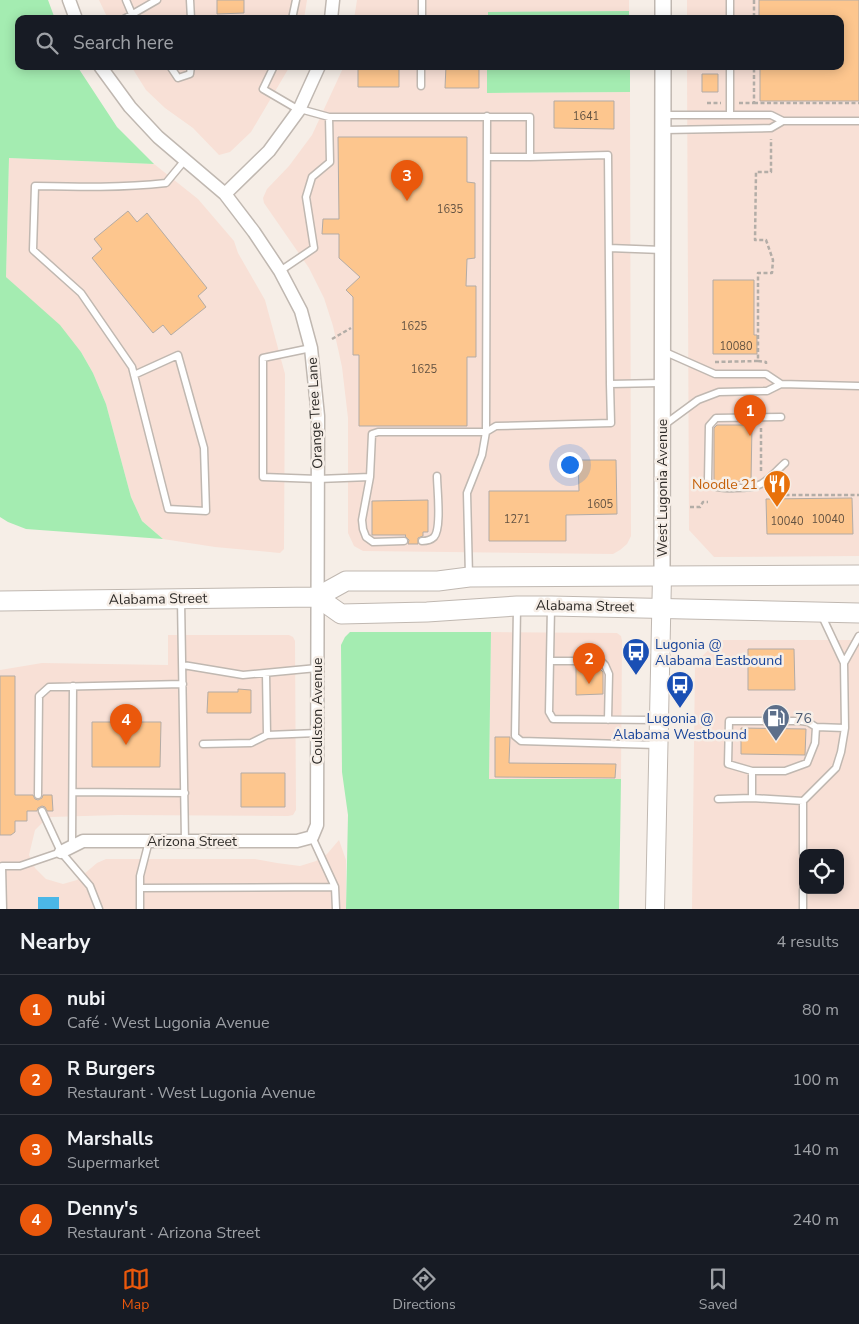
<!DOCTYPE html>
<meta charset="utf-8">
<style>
:root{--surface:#171b24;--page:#20242c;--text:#f1f3f6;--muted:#9ea1a6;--line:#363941;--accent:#ea580c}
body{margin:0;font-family:"Nunito Sans",sans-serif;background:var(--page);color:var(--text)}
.controls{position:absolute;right:15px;bottom:15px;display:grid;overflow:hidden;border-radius:10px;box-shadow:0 2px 12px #0003}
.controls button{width:45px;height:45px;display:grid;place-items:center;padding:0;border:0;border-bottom:1px solid var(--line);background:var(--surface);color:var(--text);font:25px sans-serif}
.you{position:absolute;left:569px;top:464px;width:18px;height:18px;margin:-12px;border:4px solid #fff;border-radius:50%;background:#1a73e8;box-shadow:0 0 0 8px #1a73e833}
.badge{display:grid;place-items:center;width:32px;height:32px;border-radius:50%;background:var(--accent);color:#fff;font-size:16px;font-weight:700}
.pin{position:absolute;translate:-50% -41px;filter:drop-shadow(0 1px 2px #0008)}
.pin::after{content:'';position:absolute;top:26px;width:18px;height:15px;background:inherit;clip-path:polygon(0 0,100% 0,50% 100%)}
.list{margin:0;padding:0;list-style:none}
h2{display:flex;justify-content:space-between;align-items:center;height:65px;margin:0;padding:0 20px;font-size:21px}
h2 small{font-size:16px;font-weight:400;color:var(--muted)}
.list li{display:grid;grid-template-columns:32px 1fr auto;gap:15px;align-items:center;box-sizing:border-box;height:70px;padding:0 20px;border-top:1px solid var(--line)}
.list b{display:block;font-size:19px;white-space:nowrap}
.list p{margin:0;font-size:16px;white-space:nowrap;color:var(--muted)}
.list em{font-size:16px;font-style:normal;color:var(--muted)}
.icon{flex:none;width:28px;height:28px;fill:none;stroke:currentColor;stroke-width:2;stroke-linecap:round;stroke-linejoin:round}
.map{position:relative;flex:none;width:859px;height:909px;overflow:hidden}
.search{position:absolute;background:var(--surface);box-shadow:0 2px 12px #0003;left:15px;right:15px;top:15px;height:55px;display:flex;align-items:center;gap:12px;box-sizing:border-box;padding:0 18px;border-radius:10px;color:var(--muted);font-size:19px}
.sheet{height:345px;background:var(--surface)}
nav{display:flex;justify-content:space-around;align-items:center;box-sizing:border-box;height:70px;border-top:1px solid var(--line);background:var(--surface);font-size:14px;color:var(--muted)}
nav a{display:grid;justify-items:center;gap:2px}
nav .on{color:var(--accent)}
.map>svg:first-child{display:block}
</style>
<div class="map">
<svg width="859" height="909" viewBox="0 0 859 909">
<rect width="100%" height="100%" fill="#f6eee7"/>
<!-- commercial -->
<path fill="#f8e0d6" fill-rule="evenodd" d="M99,0H307L304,19H108Z
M357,0H629V11L488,12V19H354Z
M687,0H859V556L714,557L689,530L687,66H840V19H687Z
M131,66H290L251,132L230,152L219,155L193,128L165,108L146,90Z
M344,66H487V93L630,92L631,536L627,544L620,550L613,554L363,551L354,546L348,533V418L342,367L333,326L324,298L309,268L264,203L263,198L267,189L289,166L312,135Z
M9,158L154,164L198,199L234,241L238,253L265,300L285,374L284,549L280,553L215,547L163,539L142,521L131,497L106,404L93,373L81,352L6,277Z
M491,632L617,633L621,636L622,641L621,779H489Z
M168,635H289L293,637L295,641L296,810L293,815L288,816L118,815L51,817L42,823L35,830L29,855L35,868L46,879L63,884L77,880L97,863L106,859H255L277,863L300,866L316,861L327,854L339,840L346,860V909H0V670L42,663L168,665Z
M719,640H859V909H692L695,663ZM803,853H840V890H803Z"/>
<!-- green -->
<path fill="#a4ecb1" d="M0,0H48L55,19H19V66H77L117,127L154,164L9,158L6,277L60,325L81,352L93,373L106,404L131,497L142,521L163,539L26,529L8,522L0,517Z
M629,11V19H488V12Z
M487,66H630V92L487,93Z
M350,632H491L489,779H621L619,909H346L348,815L342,772L341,645L345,637Z"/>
<!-- water -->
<path fill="#4bb7e7" d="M38,897H59V909H38Z"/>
<!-- building -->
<path fill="#fdc68e" stroke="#b3aba5" d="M217,0H244V13L217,14Z
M759,0H859V101H760V66H840V19H759Z
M358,66H399V87H358Z
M446,66H479V88H445Z
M702,74H718V92H702Z
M554,101H614V129L554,128Z
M338,137H467V182L475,183V258L467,259L466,286H476V357H467V426H359V355H353V297L346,290L360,277L339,258V234H322L323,219H339Z
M128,211L137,222L147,213L207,288L198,296L206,307L171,335L163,325L153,333L92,258L102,249L94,239Z
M713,280H754V335H757V354H713Z
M717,425H752L751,481L718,482L714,480V428Z
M578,460H616L617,514L566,515V541H489V491H579Z
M852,498L853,534H767L766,499Z
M428,500V532H423V536L418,538V544H408L409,540L405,536L406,535H372V501Z
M748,649H794L795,690H748Z
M582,652L588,658L587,661L589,665L597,666L603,672V694L576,695V666H584L587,661L586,658L582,656Z
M0,676H15V795H33L35,799L38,800L42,798L43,795H52L53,811H47L45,807L42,806L38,808L37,811H27V821H15V832L11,835H0Z
M238,689L251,690V713H207L208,692H238Z
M92,722H161L160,767H92Z
M741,728L806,729L805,755L741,754Z
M495,737H510L509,763L616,764L615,778L495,777Z
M241,773H285V807H241Z"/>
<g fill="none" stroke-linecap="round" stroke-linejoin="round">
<defs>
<path id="service" d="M126,0L134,19
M190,0L191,19
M730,0V19
M124,19L157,0
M292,19L296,0
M422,19V0
M170,66L178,78L190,74L191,66
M274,66L263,89L299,110
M730,66V114
M421,86V66
M300,109L329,117H530V157L608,155L610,384
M664,115H771L783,121H859
M664,130L771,128L783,121
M487,157H530
M609,248L662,250
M280,271L314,248L306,197L312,177L330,162L329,117
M311,348L263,358V477L318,479L370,477
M663,351L715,374H766L781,384
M134,375L178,355L204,448L206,511L168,509L132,367L81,293L33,250L35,186C79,187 122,188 166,183L185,160
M781,417L716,418L709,426L708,480L710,484C717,490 752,489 761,484C770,479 777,470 785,463
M664,425L698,400L719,392L767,391L781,384L859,386
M404,541L373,542L366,537L363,529L362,520L370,477L372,434L378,432H486L496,426L611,423L610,384L661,383
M422,541C426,541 431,540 434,537C442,528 437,489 437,476
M469,576L467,493L482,455L486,432L487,116
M181,600L185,841
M517,607L515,736L521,741L657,745
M551,607L549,712L553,719L657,720
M550,661H582
M592,661H601L605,665L609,674L608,720
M844,663L859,636
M183,665L243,675L317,668
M267,735L317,733
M203,744L251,743L267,735L266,673
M752,771L728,764L729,721H801L808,722L816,727
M73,792L185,793
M38,795L39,696L49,687L183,684
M752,798V771H785L807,763L815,743L816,727L845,728
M718,799L752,798L803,801
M42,811L61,852L90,886L99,909
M312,837L335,887L336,909
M72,846L73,686
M803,853V801L836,768L841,752L845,728L844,663L821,614
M140,888L335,887
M803,890V909
M3,909L2,866H20L61,852
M140,909V876L149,841"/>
<path id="minor" d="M69,0L76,19
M331,19L333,0
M225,194L269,151L299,110L319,66
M61,852L83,841H297L312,837L317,825L318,416L311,348L301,311L280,271L254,232L225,194L158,137L130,107L100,66"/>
<path id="tertiary" d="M663,0V19
M662,576L663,66"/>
<path id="secondary" d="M655,909L662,576"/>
<path id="primary" d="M317,597L341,614L427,612L517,606H551L859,613
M0,601L317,597L346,581H438L469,577L859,575"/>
</defs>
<!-- service casing -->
<use href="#service" stroke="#c0b8b1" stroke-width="9"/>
<!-- minor casing -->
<use href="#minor" stroke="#c0b8b1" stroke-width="15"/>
<!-- tertiary casing -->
<use href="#tertiary" stroke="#c0b8b1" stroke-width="18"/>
<!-- secondary casing -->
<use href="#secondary" stroke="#c0b8b1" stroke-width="20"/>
<!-- primary casing -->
<use href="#primary" stroke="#c0b8b1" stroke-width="21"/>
<!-- path -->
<path stroke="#b3ada7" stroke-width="2.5" stroke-dasharray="4 2.5" stroke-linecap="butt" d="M754,0V19
M707,103H721
M739,103H754V66
M754,103H859
M332,339L351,328
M758,361L766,362V364
M715,362L758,361V273H772L773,260L766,240H755L756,172H771V139
M761,428V472
M776,486L786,495H859
M690,507H700L703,502H708"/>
<!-- service -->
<use href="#service" stroke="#fff" stroke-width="6"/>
<!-- minor -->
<use href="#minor" stroke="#fff" stroke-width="12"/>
<!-- tertiary -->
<use href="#tertiary" stroke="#fff" stroke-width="15"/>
<!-- secondary -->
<use href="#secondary" stroke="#fff" stroke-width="18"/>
<!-- primary -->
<use href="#primary" stroke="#fff" stroke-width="19"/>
</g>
<!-- icons -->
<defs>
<symbol id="restaurant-pin" viewBox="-11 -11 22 30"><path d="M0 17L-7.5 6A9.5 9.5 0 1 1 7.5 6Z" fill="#e8710a" stroke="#f6eee7"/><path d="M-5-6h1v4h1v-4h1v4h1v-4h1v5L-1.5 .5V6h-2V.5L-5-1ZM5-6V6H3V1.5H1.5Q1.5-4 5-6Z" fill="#fff"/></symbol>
<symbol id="bus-pin" viewBox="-11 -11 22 30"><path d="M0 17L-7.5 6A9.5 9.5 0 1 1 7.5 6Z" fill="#1a4fb4" stroke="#f6eee7"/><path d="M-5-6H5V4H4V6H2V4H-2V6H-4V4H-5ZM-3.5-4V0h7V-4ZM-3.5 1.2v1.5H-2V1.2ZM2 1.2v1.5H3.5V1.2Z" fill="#fff"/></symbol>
<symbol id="fuel-pin" viewBox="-11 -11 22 30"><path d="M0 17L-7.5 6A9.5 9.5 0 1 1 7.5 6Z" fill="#5c6f8a" stroke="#f6eee7"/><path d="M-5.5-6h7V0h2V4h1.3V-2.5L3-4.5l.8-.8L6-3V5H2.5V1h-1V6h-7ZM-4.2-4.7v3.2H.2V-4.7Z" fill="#fff"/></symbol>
</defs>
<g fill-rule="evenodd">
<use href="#restaurant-pin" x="761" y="468" width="32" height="43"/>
<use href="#bus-pin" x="620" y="636" width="32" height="43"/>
<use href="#bus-pin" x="664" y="669" width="32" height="43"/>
<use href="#fuel-pin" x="760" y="702" width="32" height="43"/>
</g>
<g text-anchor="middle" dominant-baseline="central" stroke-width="5" stroke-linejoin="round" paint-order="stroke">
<!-- number labels -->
<g font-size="11" fill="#625242">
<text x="586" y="116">1641</text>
<text x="450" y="209">1635</text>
<text x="414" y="326">1625</text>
<text x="736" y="346">10080</text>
<text x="424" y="369">1625</text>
<text x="600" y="504">1605</text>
<text x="517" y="519">1271</text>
<text x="828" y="519">10040</text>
<text x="787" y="521">10040</text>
</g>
<!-- street labels -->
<g font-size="14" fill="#2e2b28" stroke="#f6eee7">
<text transform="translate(315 413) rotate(-93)">Orange Tree Lane</text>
<text transform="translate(662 488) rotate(-90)">West Lugonia Avenue</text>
<text transform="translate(158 599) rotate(-1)">Alabama Street</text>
<text transform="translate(585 606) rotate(1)">Alabama Street</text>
<text transform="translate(317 711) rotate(-90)">Coulston Avenue</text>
<text x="192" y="841">Arizona Street</text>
</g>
<!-- food labels -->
<g font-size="14" fill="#c56008" stroke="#f6eee7" text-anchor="end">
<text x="758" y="484">Noodle 21</text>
</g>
<!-- transit labels -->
<g font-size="14" fill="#164399" stroke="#f6eee7" text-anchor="start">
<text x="655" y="644">Lugonia @<tspan x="655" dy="16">Alabama Eastbound</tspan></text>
<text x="680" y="718" text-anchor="middle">Lugonia @<tspan x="680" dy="16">Alabama Westbound</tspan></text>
</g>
<!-- service labels -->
<g font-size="14" fill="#4e5e75" stroke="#f6eee7" text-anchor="start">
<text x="795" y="718">76</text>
</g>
</g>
</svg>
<div class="controls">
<button><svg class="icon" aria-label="locate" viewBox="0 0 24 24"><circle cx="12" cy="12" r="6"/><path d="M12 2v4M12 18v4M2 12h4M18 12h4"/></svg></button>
</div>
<div class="you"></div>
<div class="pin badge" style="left:750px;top:436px">1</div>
<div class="pin badge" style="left:589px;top:684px">2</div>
<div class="pin badge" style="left:407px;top:201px">3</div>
<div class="pin badge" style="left:126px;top:745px">4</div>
<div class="search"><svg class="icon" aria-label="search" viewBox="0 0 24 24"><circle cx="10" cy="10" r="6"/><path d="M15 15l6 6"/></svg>Search here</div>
</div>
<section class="sheet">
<h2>Nearby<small>4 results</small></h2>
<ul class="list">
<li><span class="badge">1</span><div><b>nubi</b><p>Café · West Lugonia Avenue</p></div><em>80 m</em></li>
<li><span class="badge">2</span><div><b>R Burgers</b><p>Restaurant · West Lugonia Avenue</p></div><em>100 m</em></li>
<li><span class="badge">3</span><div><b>Marshalls</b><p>Supermarket</p></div><em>140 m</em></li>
<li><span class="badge">4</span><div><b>Denny's</b><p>Restaurant · Arizona Street</p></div><em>240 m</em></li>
</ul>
</section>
<nav>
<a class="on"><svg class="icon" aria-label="map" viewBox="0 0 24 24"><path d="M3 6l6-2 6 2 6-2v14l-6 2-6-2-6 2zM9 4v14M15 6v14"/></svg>Map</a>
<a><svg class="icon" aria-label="directions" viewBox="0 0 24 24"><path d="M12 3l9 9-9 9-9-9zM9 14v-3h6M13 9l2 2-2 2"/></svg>Directions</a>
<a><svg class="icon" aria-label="saved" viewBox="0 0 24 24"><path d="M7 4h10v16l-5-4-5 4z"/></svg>Saved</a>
</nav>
